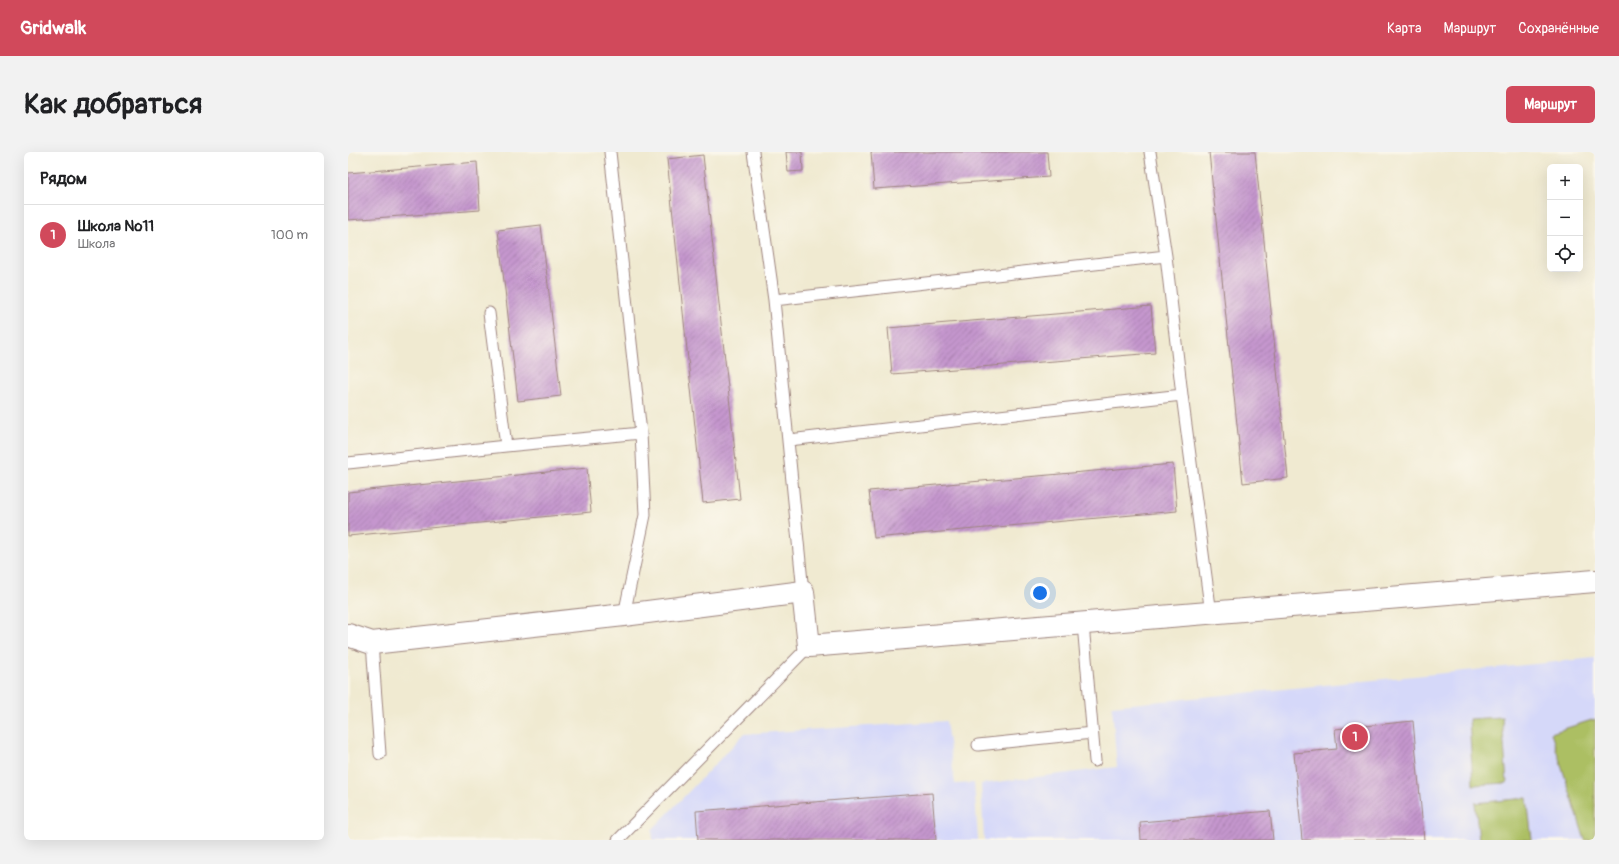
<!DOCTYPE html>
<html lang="ru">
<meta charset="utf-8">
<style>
:root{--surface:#fff;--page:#f2f2f2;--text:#202124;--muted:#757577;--line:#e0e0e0;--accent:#d1495b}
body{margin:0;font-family:Pangolin,sans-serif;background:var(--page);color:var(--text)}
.controls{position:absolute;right:12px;top:12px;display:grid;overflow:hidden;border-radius:6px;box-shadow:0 4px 16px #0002}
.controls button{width:36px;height:36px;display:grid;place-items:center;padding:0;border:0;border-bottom:1px solid var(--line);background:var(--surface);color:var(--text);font:20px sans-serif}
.you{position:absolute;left:692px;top:441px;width:14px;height:14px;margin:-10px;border:3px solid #fff;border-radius:50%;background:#1a73e8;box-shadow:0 0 0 6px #1a73e833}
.badge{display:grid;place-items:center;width:26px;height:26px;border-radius:50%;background:var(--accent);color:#fff;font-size:13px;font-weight:700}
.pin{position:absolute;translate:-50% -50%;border:2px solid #fff;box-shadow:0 1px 4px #0006}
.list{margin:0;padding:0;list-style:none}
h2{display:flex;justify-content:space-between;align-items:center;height:52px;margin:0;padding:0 16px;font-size:17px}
h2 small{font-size:13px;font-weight:400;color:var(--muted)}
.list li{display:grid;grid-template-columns:26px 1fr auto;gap:12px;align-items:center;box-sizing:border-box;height:60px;padding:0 16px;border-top:1px solid var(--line)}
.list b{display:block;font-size:15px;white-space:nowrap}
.list p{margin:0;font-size:13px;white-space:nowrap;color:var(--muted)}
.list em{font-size:13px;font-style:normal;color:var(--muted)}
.icon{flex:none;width:22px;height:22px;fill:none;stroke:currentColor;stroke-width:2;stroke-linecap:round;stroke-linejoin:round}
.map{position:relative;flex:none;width:1247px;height:688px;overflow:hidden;border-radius:6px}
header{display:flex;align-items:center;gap:24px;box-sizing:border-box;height:56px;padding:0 20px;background:var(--accent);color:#fff}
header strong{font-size:19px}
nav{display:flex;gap:22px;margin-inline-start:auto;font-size:14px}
.intro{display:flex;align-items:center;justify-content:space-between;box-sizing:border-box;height:96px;padding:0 24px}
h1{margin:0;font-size:28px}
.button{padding:10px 18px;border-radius:6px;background:var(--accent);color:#fff;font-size:14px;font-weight:700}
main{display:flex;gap:24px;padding:0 24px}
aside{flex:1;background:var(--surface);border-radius:6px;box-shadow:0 4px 16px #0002}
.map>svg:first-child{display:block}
</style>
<header>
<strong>Gridwalk</strong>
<nav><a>Карта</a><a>Маршрут</a><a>Сохранённые</a></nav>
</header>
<div class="intro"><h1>Как добраться</h1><a class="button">Маршрут</a></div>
<main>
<aside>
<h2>Рядом<small></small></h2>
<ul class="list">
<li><span class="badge">1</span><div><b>Школа №11</b><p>Школа</p></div><em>100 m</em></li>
</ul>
</aside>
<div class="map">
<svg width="1247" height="688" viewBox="0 0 1247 688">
<defs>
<pattern id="building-hatch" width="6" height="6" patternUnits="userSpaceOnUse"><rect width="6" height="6" fill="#c596ce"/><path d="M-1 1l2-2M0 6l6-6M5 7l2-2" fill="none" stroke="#a27aa7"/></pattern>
</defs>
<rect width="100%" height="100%" fill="#fbf7ec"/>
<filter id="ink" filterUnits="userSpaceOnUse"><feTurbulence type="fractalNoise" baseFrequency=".025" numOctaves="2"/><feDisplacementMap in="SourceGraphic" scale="8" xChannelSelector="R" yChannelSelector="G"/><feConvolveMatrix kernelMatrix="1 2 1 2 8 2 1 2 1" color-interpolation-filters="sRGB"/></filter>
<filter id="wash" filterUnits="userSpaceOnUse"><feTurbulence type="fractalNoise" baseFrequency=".012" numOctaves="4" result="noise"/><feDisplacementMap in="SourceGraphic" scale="16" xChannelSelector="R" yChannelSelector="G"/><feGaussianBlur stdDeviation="0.9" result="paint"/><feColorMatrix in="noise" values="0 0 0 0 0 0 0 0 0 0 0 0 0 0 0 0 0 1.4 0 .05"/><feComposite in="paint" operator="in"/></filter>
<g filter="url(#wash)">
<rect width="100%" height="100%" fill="#f0ead1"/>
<!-- built -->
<path fill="#d5d8f9" d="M1247,506V688H636L633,632L769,615L764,554Z
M598,569L607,632L626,631L630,688H305L304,678L396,582Z"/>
<!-- pitch -->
<path fill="#acbf63" stroke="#7b6f47" d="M1154,565L1159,631L1125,633L1121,567Z
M1247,567V688H1237L1203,581Z
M1179,646L1184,688H1131L1127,651Z"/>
<g id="blocks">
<!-- building -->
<path fill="url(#building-hatch)" d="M438,0H454L455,19L440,20Z
M523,0H699L701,25L526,37Z
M861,0H907L940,326L895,331Z
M355,3L392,347L355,351L319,7Z
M129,10L132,58L0,68V21Z
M193,73L213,244L170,249L150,78Z
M803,154L807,201L544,222L540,176Z
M825,312L829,359L526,386L521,339Z
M239,316L243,360L0,384V340Z
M1065,569L1076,688H954L946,601L989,597L987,577Z
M584,641L588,688H350L348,659Z
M922,659L925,688H793L792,670Z"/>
</g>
</g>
<g filter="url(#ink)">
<use href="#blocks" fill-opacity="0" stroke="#9d847e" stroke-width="1"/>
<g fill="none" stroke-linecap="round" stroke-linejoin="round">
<defs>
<path id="service" d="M262,0L293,281L297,363L276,463
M405,0L426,148L455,440
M802,0L818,104L834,243L863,462
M426,148L818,104
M141,161L158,294L293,281
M441,288L834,243
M0,311L158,294
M735,472L747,609
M24,491L32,602
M630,593L744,581
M270,688L461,494"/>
<path id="minor" d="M0,483L24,491L276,463L455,440L461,494L1247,429"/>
</defs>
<!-- service casing -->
<use href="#service" stroke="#9d847e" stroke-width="13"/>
<!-- minor casing -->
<use href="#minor" stroke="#9d847e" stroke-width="24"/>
<!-- service -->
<use href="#service" stroke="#fff" stroke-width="11"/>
<!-- minor -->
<use href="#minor" stroke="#fff" stroke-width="22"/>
</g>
</g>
</svg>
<div class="controls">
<button>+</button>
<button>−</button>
<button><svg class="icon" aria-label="locate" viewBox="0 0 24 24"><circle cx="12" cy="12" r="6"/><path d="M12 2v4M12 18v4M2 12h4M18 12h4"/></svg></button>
</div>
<div class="you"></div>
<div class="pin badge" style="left:1007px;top:585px">1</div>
</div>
</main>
